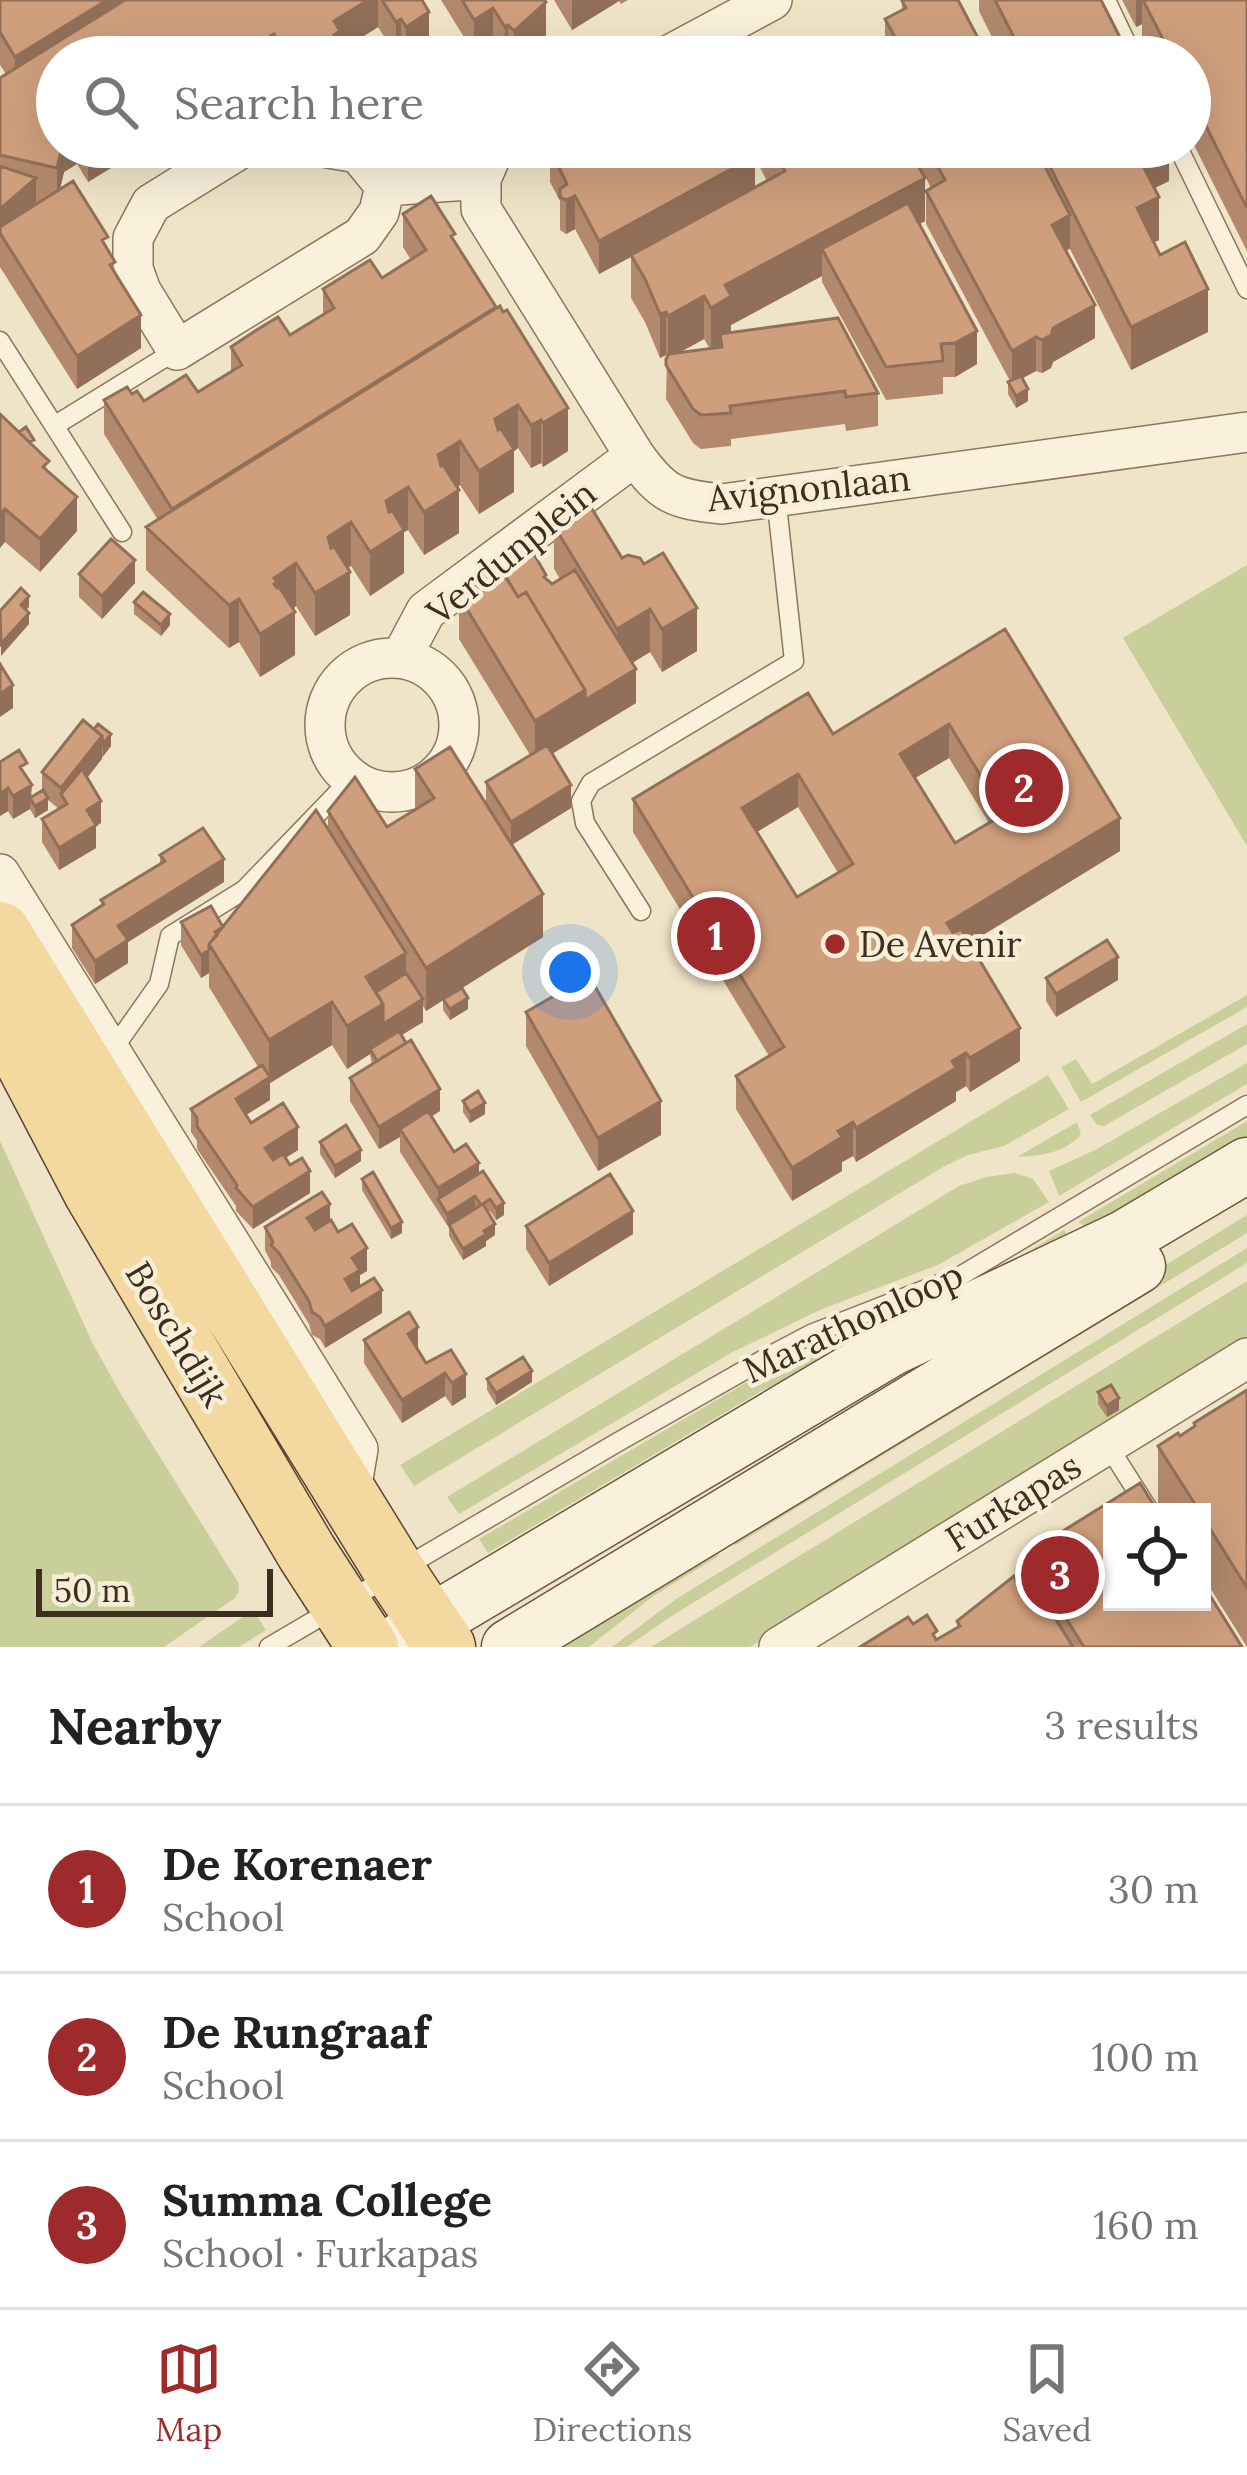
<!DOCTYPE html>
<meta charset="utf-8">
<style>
:root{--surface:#fff;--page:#f2f2f2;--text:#222;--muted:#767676;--line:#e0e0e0;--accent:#9e2a2b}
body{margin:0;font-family:Lora,serif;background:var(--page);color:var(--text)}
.controls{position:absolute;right:36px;bottom:36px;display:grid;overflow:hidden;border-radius:0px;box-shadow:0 12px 48px #0002}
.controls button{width:108px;height:108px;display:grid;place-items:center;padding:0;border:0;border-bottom:3px solid var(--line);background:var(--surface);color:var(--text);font:60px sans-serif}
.scale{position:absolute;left:36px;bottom:30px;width:237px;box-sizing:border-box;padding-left:12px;border:6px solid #3d2e20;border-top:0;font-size:33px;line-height:42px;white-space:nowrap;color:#3d2e20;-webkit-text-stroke:9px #f7eed8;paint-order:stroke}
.you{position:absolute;left:570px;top:972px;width:42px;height:42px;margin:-30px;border:9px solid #fff;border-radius:50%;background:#1a73e8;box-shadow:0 0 0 18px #1a73e833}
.badge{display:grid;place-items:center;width:78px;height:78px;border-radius:50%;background:var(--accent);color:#fff;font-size:39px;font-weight:700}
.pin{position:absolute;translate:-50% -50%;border:6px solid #fff;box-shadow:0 3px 12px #0006}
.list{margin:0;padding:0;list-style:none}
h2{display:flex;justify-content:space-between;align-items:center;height:156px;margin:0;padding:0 48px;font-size:51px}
h2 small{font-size:39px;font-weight:400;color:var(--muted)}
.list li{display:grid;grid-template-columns:78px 1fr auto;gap:36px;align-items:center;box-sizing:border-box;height:168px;padding:0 48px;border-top:3px solid var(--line)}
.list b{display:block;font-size:45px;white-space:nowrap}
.list p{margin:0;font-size:39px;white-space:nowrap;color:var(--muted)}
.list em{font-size:39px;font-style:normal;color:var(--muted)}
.icon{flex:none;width:66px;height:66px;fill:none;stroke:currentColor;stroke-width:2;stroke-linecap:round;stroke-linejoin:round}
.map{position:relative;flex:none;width:1247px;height:1647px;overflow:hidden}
.search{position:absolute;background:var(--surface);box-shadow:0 12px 48px #0002;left:36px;right:36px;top:36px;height:132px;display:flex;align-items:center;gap:30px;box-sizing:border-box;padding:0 42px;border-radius:66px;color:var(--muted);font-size:45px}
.sheet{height:660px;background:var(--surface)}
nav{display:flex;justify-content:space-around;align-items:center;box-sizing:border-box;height:168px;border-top:3px solid var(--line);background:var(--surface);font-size:33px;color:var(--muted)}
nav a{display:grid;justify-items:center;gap:6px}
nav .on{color:var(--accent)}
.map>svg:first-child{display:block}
</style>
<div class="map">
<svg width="1247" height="1647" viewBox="0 0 1247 1647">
<rect width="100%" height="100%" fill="#f0e4c8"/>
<!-- green -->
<path fill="#c9cf9b" d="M393,147H469C451,171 412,170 393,147Z
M1247,565V846L1123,638Z
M1247,995V1007L1081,1102L1061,1067L1076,1059L1092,1084Z
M1247,1024V1044L1104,1126L1097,1125L1090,1115Z
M1247,1063V1084L1059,1196L1049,1171L1097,1149Z
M1048,1075L1069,1109L1004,1146L968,1155L945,1166L414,1486L400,1465Z
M1247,1121V1154L1104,1238L1078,1222Z
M1077,1122L1081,1134C1066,1153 1040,1156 1017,1157Z
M0,1141L93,1344L122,1396L238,1582L239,1591L235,1598L164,1647H0Z
M1015,1173L1033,1179L1049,1202L938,1265L822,1309L731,1353L459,1514L447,1497L959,1186L986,1177Z
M1247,1215V1233L736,1545L733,1544L744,1524Z
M1064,1230L1072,1244L765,1389L488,1553L479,1539L768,1370L834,1340L940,1300L986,1277Z
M1247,1248V1263L670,1617L627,1647H612L676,1599Z
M1247,1281V1338L750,1647H651Z
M723,1542L717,1557L652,1597L589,1647H545Z
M253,1610L266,1630L239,1647H199Z"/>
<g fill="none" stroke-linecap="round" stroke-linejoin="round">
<defs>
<path id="lane" d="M1106,0L1133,57
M1178,147L1247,289
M0,341L122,532
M54,426L177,350
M641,911L585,823L581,801L591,783L794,661L776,496
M111,1052L159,984L170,936L244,890L351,779
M1107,1444L1150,1512
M269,1647L618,1442L773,1354L811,1334L962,1275L1247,1105"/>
<path id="street" d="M666,57L772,0
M243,147L151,204L133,238V269L141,291L177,350L362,236L379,212L385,186
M323,147L358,153L385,186
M498,147L494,149L481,179V209L635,456C663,495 674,499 722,504L1247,432
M385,186L481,179
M401,658L426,611L635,456
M325 725a67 67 0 1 1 134 0a67 67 0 1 1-134 0Z
M0,874L358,1449L350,1496
M779,1647L1247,1358"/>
<path id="secondary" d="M389,1647L892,1348L1124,1238L1247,1165
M509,1647L1138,1266"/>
<path id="primary" d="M0,932L395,1572L445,1647
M0,1013L94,1192L307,1553L368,1647"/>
</defs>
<!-- lane casing -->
<use href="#lane" stroke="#8d765c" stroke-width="21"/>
<!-- street casing -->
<use href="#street" stroke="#8d765c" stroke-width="42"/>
<!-- secondary casing -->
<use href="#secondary" stroke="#6f573f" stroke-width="57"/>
<!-- primary casing -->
<use href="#primary" stroke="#5b4430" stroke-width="63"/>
<!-- lane -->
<use href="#lane" stroke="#faf1dc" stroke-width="18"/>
<!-- street -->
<use href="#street" stroke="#faf1dc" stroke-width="39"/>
<!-- secondary -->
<use href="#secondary" stroke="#faf1dc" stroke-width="54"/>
<!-- primary -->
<use href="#primary" stroke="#f3d9a0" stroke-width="60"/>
</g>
<!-- wall -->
<path fill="#b2896c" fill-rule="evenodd" d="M0,0H422L429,45L411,57H404L401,52L396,55L378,27L340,51V57H57V147H137V152L88,182L77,164L64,172L60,189L108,249L141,348L77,389L0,267V78L6,74L0,65Z
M441,0H544L546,35L522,57H503L493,41L474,53Z
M554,0H628L621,4L619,1L572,30Z
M979,0H1101L1130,57H1002L979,11Z
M1122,0H1247V251L1190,137V57H1150L1142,41V24L1136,27Z
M902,1L988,57H888L885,52V19L902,10Z
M554,147H908L925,221L920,224L977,364L955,377H943V394L886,400L822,282V276L731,325V332L878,393V426L846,431L845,424L731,439V446L701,449L693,443L666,399L667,357L666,355L660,358L645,322L631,298V257L599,274L575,229L566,234L560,230V201L550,182V149ZM755,158L767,181L755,187ZM704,339L710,349L678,353Z
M921,147H1169V181L1154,188L1159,240L1154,242L1208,332L1131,370L1070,249L1066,251L1095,338L1053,362L1051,368L1042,373L1036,371L1022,378L1028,401L1016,408L1008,394V382L1010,381L926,224V191L931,188L921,168Z
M403,214L455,242L568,451L543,467L541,463L531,468L518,448L514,451V492L479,514L460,485L457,487L459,533L424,555L408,530L404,532V573L370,596L351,566L347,568L350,615L315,636L296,606L293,609L295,655L260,677L239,642L229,648L146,570V527L158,520L104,434V400L132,394L144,401L198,392L231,372V347L290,335L323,314V289L382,278L411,260L403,247Z
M0,414L34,446L49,472L77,531L40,572L5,542Z
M554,526L622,558L697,651L662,672L650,652L632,663L636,703L552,754L571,808L512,845L543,937L462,988L468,1009L450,1020L443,1010V1000L426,1011L423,1006V1022L401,1035L440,1111L432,1116L454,1152L479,1174L504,1215L496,1220L490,1211L488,1212L495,1235L486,1241V1246L463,1260L449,1236V1225L475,1208L447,1225L400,1152V1137L379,1149L350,1101V1078L372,1064L370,1054L347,1069L332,1045L270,1083V1100L246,1115L251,1123L298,1150L285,1158L310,1193L253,1229L236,1211V1206L197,1149V1141L191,1132V1109L258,1067L209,987V973L201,978L181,945V922L223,927L328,829V811L387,827L415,810V769L486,804V782L530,755L459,639V596L475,586V580L503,573L546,575V581L552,584L560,579L554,569Z
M79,574L135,583L102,619L79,597Z
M134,602L170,625L161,636L134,614Z
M1005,629L1120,851L970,943L1020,1061L970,1092L966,1086L956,1092V1101L856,1162L853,1156L842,1162V1171L792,1201L736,1109V1076L769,1056L633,832V799L833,734ZM949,758L989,823L955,843L915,778ZM798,807L838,873L797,897L757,832Z
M83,720L111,746L87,778L101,823L96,826V848L59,870L42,842V819L59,809L48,800V810L35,818L30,809L13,819L8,811L0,816V762L27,778L32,797L42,791V772Z
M160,855L224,882L128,942V963L95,984L72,948V925L101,906V900L160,864Z
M1046,978L1118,980L1056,1017L1046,1001Z
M526,1012L661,1135L598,1171L526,1046Z
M463,1101L485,1114L470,1123L463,1112Z
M320,1142L361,1161L335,1178L320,1154Z
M362,1179L402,1233L391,1239L362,1190Z
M330,1221L367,1271L360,1275V1286L382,1313L325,1348L320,1339L312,1335L309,1324L279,1275L271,1267V1262L265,1250V1227Z
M526,1226L633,1234L549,1286L526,1249Z
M364,1340L418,1350L426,1363L451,1350L466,1397L452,1406L445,1396L402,1423L364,1363Z
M487,1379L532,1382L496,1405L487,1390Z
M1247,1390V1647L1202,1575V1512H1162L1158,1505V1446L1180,1436L1194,1427V1423Z
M1098,1392L1119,1410L1107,1417L1098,1404Z
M1026,1554L1242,1647H860L913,1624L937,1640L957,1627V1621L1026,1573Z"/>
<!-- shaded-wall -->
<path fill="#916f58" d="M107,0H161L15,90V57Z
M368,0H378V27L340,51V57H317L334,21Z
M572,0H619V1L572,30Z
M1136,0H1142V24L1136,27Z
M546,2V35L522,57H514V31Z
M493,8V41L474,53V20Z
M429,12V45L411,57H406V27Z
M401,19V52L396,55V22Z
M508,25V57H505V27Z
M274,34V57H236Z
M62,147H77V164L64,172L57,201V168Z
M91,147H137V152L88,182V149Z
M1150,147H1169V181L1137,197V154Z
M755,156V190L599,274V241Z
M36,178V211L0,233V209Z
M925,178V221L834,270L822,249V276L731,325V340L720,334V346L711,351V308L725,285Z
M575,196V229L566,234V200Z
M1159,197V240L1137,251V208Z
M1070,215V248L1052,258V225Z
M1208,289V332L1131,370V327Z
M704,296V339L668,359V316Z
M1095,305V338L1053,362L1051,368L1042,373V340L1053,328Z
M666,312V355L660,358V314Z
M141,315V348L77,389V356Z
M977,331V364L955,377V343Z
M1036,337V371L1012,384V351Z
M1028,389V401L1016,408V396Z
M518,405V448L514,451V492L479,514V471L495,419Z
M568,408V451L543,467V423Z
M541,420V463L531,468V425Z
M460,441V485L438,498V455Z
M408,487V530L404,532V573L370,596V552L386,501Z
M459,490V533L424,555V512Z
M77,497V531L40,572V539Z
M5,509V542L0,548V515Z
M351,522V566L328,580V537Z
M135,560V583L102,619V596Z
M296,563V606L277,619L295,612V655L260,677V634L274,578Z
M350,572V615L315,636V593Z
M29,596V607L21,616V605Z
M239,599V642L229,648V605Z
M697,608V651L662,672V629Z
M650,609V652L617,672V629Z
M29,613V624L1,656V644Z
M170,614V625L161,636V625Z
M636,669V703L535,764V721L585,690Z
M13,685V708L0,717V694Z
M949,724V758L900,787V754Z
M111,734V746L103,756V744Z
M102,736V759L67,803L61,794V811V788Z
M798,774V807L742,841V808Z
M32,785L30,809L13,819V796Z
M571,785V808L511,845V822Z
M8,788V811L0,816V794Z
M48,798V810L35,818V806Z
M101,801V823L96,826V848L59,870V848L87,810Z
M1120,818V851L947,957V923Z
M224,859V882L128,942V963L95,984V961L118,926Z
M543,894V937L426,1011V968Z
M209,950V973L201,978V955Z
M406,953V996L423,999V1022L373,1053L370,1049V1054L347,1069V1026L366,977Z
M1118,957V980L1056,1017V994Z
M468,998V1009L450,1020V1009Z
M332,1002V1045L270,1083V1100L236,1121V1099L269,1078V1040Z
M1020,1028V1061L970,1092V1058Z
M966,1053V1086L956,1092V1101L856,1162V1128Z
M440,1089V1111L403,1134L400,1129V1137L379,1149V1127Z
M661,1101V1135L598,1171V1138Z
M485,1103V1114L470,1123V1112Z
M853,1122V1156L842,1162V1171L792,1201V1168L838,1131Z
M298,1127V1150L265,1171V1148Z
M361,1150V1161L335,1178V1166Z
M479,1163V1186L438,1199V1188Z
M310,1171V1193L253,1229V1207Z
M475,1196V1208L447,1225V1214Z
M504,1203V1215L496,1220V1208Z
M330,1204V1227L307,1240V1218Z
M633,1211V1234L549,1286V1263Z
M402,1222V1233L391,1239V1228Z
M495,1224V1235L486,1241V1246L463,1260V1249Z
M367,1248V1271L360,1275V1293L345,1302V1279L352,1258Z
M382,1290V1313L325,1348V1326Z
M418,1327V1350L408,1334Z
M532,1371V1382L496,1405V1393Z
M445,1373V1396L402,1423V1400Z
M466,1374V1397L452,1406V1383Z
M1119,1398V1410L1107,1417V1406Z"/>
<!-- building -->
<path fill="#cf9f7d" stroke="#916f58" stroke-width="3" fill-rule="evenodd" d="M0,0H107L15,57L0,32Z
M125,0H368L334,21L340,31L334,35L339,43L317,57H289L274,34L236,57H57V147H62L57,168L0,155V78Z
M382,0H422L429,12L406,27L401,19L396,22Z
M462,0H544L546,2L514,31L508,25L505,27L493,8L474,20Z
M904,0H958L988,57H906L885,19L906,8L902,1Z
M995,0H1101L1130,57H1024Z
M1143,0H1247V208L1190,94V57H1172Z
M820,38L830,57H784Z
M554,147H750L755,156L599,241L575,196L566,200L560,197V189L567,184L550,149Z
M772,147H908L925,178L725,285L731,296L711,308L704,296L668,316L666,312L660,314L645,279L631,255L785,171Z
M927,147H1035L1070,215L1052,225L1095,305L1053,328L1051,335L1042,340L1036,337L1012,351L926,191L945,180Z
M1040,147H1150L1137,154L1159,197L1137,208L1160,255L1185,242L1208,289L1131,327Z
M0,166L36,178L0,209Z
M73,181L108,237L102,240L115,262L110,265L141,315L77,356L0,233V227Z
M431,196L455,234L451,236L496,307L172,509L104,400L127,387L132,394L137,391L144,401L186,375L198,392L242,365L231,347L255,331L278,317L290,335L334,308L323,289L365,263L370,260L382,278L426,250L403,214Z
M908,203L977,331L955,343L941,344L943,361L886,367L822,249Z
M500,306L503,312L507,310L568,408L543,423L541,420L531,425L518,405L495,419L498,430L501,429L514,449L479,471L460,441L438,455L441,466L443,465L459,490L424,512L408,487L386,501L389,512L392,510L404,530L370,552L351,522L328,537L331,548L334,546L350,572L315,593L296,563L274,578L277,582L274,584L277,588L279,587L295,612L260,634L239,599L229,605L146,527Z
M838,318L878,393L846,397L845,391L730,406L731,413L701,415L693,409L666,365V359L669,354L722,347L720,334Z
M1021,376L1028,389L1016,396L1008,382Z
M0,414L49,461L43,467L77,497L40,539L5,509L0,515Z
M26,427L34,440L29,442L19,432Z
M589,504L622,558L628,555L640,558L644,564L663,553L697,608L662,629L650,609L617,629L554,526Z
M111,539L135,560L102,596L79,574Z
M534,554L546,575L544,577L552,584L575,570L636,669L585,700V690L526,592L518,597L503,573Z
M499,565L518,597L526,592L585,690L535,721L459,596L478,584L475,580Z
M21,588L29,596L21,605L29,613L1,644L0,611Z
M143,592L170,614L161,625L134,602Z
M1005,629L1120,818L947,923L953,933L961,929L1020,1028L970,1058L966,1053L952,1061L956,1068L856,1128L853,1122L838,1131L842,1137L792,1168L736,1076L784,1047L633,799L808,693L833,734ZM949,724L1004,814L955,843L900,754ZM798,774L853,864L797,897L742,808Z
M0,664L13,685L0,694Z
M83,720L102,736L61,788L42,772Z
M98,724L111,734L103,744L102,736L94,729Z
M547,745L571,785L511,822L486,782Z
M450,747L543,894L426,968L328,811L355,777L387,827L434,798L415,769Z
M19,750L27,763L20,767L32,785L13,796L8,788L0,794V762Z
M82,769L101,801L87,810L96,825L59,848L42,819L67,804L61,794Z
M43,790L48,798L35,806L30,798Z
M316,810L406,953L366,977L383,1004L347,1026L332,1002L269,1040L209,944Z
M203,828L224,859L118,926L128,940L95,961L72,925L104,904L101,900L165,861L160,855Z
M211,906L223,927L215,932L217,935L209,944V950L201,955L181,922Z
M1107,940L1118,957L1056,994L1046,978Z
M406,973L423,999L383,1024V1004L376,992Z
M589,976L661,1101L598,1138L526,1012Z
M462,988L468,998L450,1009L443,999Z
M399,1031L406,1043L377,1061L370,1049Z
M411,1040L440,1089L379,1127L350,1078Z
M262,1065L270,1077L236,1099L251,1123L283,1103L298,1127L265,1148L273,1160L283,1154L290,1165L302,1158L310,1171L253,1207L236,1188L237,1185L197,1126V1118L191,1109Z
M478,1091L485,1103L470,1112L463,1101Z
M428,1111L454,1152L466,1144L479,1163L438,1188L400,1129Z
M346,1125L361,1150L335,1166L320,1142Z
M483,1171L504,1203L496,1208L490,1199L483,1204L495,1224L484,1231L486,1234L463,1249L449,1225L481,1205L475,1196L447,1214L438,1199Z
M373,1172L402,1222L391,1228L362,1179Z
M610,1174L633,1211L549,1263L526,1226Z
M322,1192L330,1204L307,1218L315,1230L331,1220L338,1232L352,1224L367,1248L352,1258L360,1270L345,1279L352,1291L374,1278L382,1290L325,1326L320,1317L312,1312L309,1301L279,1253L271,1245L273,1242L265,1227Z
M409,1312L418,1327L408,1334L426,1363L451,1350L466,1374L452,1383L445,1373L402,1400L364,1340Z
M523,1357L532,1371L496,1393L487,1379Z
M1111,1385L1119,1398L1107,1406L1098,1392Z
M1247,1390V1588L1202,1516V1512H1200L1158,1446L1178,1433L1180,1436L1195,1426L1194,1423Z
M1140,1483L1158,1512H1112V1602H1202V1583L1242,1647H1084L1026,1554Z
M1027,1573L1073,1647H860L908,1617L913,1624L927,1615L937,1631L933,1634L936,1640L960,1626L957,1621L1014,1576L1016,1580Z"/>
<!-- markers -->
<circle fill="#9e2a2b" stroke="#f7eed8" stroke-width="4.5" cx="835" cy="944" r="12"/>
<g text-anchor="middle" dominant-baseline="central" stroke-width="9" stroke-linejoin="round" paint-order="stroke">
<!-- street labels -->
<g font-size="36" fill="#3d2e20" stroke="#f7eed8">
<text transform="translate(809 488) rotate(-6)">Avignonlaan</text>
<text transform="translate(511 552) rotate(-39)">Verdunplein</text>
<text transform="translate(853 1322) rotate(-25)">Marathonloop</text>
<text transform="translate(177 1334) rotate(59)">Boschdijk</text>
<text transform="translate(1013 1502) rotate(-32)">Furkapas</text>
</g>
<!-- poi labels -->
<g font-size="36" fill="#3d2e20" stroke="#f7eed8" text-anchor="start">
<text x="859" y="944">De Avenir</text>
</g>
</g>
</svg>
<div class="controls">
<button><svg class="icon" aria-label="locate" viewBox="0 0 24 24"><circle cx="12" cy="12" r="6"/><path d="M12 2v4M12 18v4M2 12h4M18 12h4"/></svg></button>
</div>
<div class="scale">50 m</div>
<div class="you"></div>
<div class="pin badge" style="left:716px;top:936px">1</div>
<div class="pin badge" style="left:1024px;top:788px">2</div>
<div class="pin badge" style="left:1060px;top:1575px">3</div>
<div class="search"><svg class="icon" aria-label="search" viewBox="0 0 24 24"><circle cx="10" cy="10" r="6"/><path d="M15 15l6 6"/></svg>Search here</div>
</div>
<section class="sheet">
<h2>Nearby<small>3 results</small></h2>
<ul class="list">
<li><span class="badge">1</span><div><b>De Korenaer</b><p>School</p></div><em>30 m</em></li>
<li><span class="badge">2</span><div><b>De Rungraaf</b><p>School</p></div><em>100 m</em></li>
<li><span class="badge">3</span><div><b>Summa College</b><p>School · Furkapas</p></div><em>160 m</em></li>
</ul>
</section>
<nav>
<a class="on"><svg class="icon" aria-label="map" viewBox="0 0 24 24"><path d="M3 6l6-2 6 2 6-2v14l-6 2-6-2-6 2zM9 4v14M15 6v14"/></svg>Map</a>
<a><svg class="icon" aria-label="directions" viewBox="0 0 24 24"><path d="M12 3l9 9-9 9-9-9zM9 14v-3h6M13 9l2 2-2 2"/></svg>Directions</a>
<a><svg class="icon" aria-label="saved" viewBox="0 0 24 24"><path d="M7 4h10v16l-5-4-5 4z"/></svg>Saved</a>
</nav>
